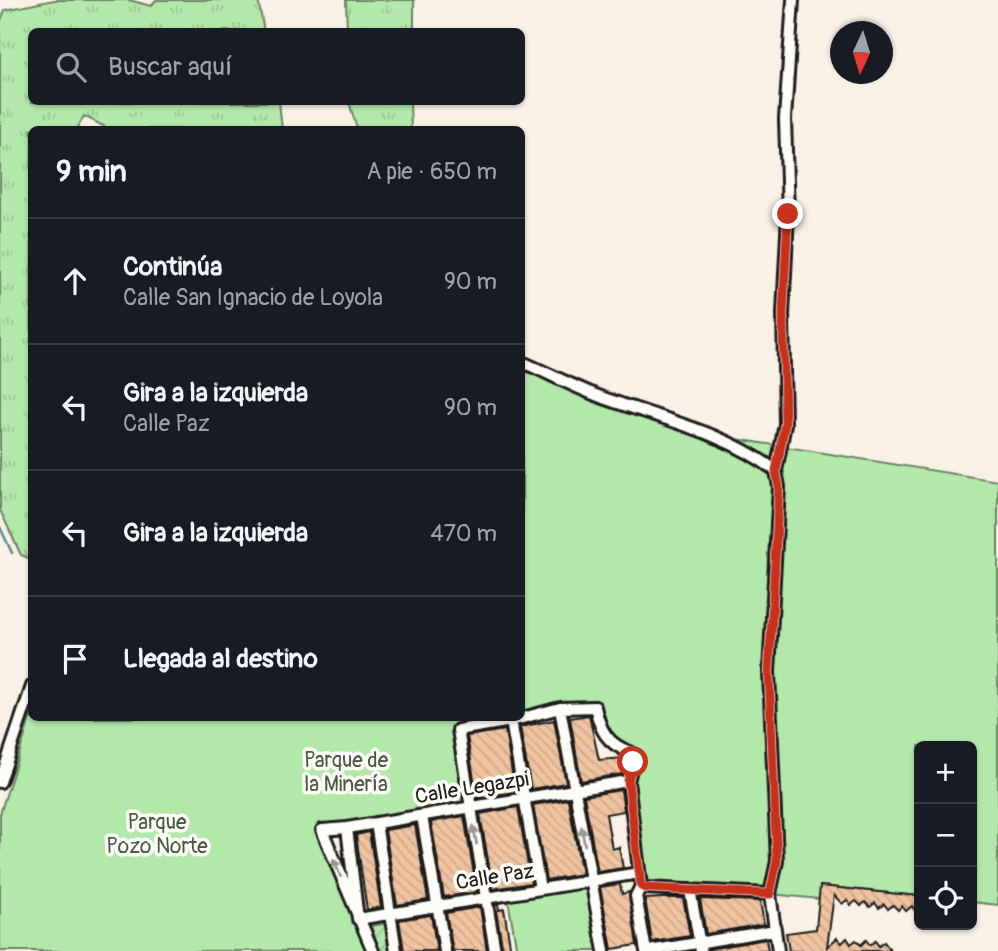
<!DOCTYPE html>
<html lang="es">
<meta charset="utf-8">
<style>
:root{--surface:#171b24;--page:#242831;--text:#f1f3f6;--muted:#9ea1a6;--line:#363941}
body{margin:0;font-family:Pangolin,sans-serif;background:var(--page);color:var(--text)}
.controls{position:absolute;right:21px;bottom:21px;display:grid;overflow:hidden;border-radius:10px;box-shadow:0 2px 5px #0004}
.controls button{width:63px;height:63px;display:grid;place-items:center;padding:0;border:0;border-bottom:2px solid var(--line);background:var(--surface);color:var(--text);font:35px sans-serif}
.compass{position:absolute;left:830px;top:21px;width:63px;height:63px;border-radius:50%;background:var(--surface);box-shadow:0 2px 5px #0004;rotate:184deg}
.stop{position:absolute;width:21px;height:21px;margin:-16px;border:5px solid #c8321e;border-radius:50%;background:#fff}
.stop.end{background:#c8321e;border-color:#fff;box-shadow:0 2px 7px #0008}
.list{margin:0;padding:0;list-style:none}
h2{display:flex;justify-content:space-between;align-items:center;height:91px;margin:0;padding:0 28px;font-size:30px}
h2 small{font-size:23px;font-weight:400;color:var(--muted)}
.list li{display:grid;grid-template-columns:46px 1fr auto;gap:21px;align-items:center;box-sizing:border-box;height:126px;padding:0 28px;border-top:2px solid var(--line)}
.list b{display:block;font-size:26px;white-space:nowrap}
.list p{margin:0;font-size:23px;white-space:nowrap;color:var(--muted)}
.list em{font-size:23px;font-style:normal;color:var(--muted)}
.icon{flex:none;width:38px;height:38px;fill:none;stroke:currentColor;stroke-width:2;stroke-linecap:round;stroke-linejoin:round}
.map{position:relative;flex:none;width:998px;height:951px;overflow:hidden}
.search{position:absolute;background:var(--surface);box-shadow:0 2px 5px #0004;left:28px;top:28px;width:497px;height:77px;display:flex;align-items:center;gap:18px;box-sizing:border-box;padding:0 24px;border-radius:10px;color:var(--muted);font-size:26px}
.panel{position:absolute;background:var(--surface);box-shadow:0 2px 5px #0004;left:28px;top:126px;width:497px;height:595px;border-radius:10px}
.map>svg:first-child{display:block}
</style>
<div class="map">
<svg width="998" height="951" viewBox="0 0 998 951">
<defs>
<pattern id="grass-tufts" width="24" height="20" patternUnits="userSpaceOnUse" patternTransform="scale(1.75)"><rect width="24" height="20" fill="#b3e8ab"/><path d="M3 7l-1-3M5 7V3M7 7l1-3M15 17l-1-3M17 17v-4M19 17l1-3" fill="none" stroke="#99c693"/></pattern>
<pattern id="garden-furrows" width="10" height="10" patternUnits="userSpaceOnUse" patternTransform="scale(1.75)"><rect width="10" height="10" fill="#b3e8ab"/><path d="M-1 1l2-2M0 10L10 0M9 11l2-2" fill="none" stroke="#99c693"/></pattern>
<pattern id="building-back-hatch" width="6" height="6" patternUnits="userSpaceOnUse" patternTransform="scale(1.75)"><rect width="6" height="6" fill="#f0c3a0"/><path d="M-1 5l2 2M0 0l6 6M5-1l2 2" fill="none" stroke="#cda789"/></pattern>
</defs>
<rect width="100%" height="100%" fill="#faf1e6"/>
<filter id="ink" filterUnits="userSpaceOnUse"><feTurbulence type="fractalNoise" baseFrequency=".0143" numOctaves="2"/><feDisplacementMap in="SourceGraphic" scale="14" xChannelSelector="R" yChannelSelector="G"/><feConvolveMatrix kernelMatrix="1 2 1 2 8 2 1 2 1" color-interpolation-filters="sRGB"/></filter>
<g filter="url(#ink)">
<!-- grass -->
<path fill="url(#grass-tufts)" stroke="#688264" stroke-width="2" d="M54,0H129L151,6L156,0H258L264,31L32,32V102H279L282,129H109L84,116L77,129L32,130L31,559L21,555L0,510V23L5,10Z
M346,0H414V31H347Z
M349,102H410L411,129H357Z"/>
<!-- park -->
<path fill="#b3e8ab" stroke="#688264" stroke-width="2" d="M522,367L705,434L998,481V905L972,902V746H919V897L821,886L819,899L770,894L645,888L628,781L637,759L612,743L595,707L522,716Z
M31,716L32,718H517L458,731L470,808L322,830L358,919L390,914L396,951H0V814Z
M591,880L604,951H517L507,894Z"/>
<!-- garden -->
<path fill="url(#garden-furrows)" stroke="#688264" stroke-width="2" d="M383,924L387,926L391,951H380L371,926Z"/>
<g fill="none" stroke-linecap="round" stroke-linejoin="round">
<!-- stream -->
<path stroke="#598a8e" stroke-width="2.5" d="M0,527L12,553"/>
</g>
<!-- building -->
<path fill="url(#building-back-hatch)" stroke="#1c1c1c" stroke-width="2" d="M589,715L599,760L624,758L625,762L622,774L581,781L570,718Z
M554,720L566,783L531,789L520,727Z
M505,730L515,792L477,798L467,736Z
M621,790L624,811L606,814L612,849L619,847L623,868L598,872L584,796Z
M568,799L582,874L546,880L533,805Z
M518,807L531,883L493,889L480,814Z
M464,816L477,892L444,897L431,822Z
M415,825L428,900L397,905L385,830Z
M369,832L381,907L367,910L356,835Z
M620,884L622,894L629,892L637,945L612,949L600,887Z
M820,886L919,896V917L912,906L906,911L902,906L898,910L893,905L888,909L884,904L879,908L875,903L870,907L865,902L861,906L856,901L851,905L847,900L842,904L834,895L827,947L837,938L842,943L847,938L851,944L856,940L861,945L866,940L870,945L875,941L879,946L884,942L891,951H789L786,933L816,929Z
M663,898H683L690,936L652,942L645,899Z
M700,899L760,901L764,924L706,934Z
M498,904L499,910L504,909L511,951H503L495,905Z
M480,907L487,951H453L446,913Z
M431,915L437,951H404L399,920Z
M766,939L768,951H709V949Z"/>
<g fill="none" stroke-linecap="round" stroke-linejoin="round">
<defs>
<path id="minor" d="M522,362C548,373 574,387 601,397C658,418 728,433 776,471
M511,721L540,889
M0,782L32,686
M422,816L445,951
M376,823L396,951
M347,828L358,919L639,873
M641,886L636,896L646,951
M690,890L701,951
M373,951L322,830L347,828L628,781
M495,951L458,730L511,721L560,708
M604,951L560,708L595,707C600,730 607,744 630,752L633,762L628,781L641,886L645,888L770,894
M649,951L775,930
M778,951L770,894L777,861L769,672L779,487L776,471L785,424L783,314L788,214L785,119L793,0"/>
</defs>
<!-- minor casing -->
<use href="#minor" stroke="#1c1c1c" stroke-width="16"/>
<!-- minor -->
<use href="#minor" stroke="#fdfcf7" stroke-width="10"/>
</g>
<!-- one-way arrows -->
<defs><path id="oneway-solid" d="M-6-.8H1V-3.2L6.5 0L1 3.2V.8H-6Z" transform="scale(1.75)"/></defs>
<g fill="#989794">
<use href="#oneway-solid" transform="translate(475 835) rotate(-100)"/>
<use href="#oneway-solid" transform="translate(583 836) rotate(-100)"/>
<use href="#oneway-solid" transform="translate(337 868) rotate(-113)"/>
</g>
</g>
<g fill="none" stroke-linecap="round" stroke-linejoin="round" filter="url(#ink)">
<!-- route -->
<path stroke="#c8321e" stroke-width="9" d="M633,762L628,781L641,886L645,888L770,894L777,861L769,673L779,487L776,471L785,424L783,314L788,214"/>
</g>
<g text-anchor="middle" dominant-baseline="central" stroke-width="7" stroke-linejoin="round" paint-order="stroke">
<!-- park labels -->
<g font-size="21" fill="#495947" stroke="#fdfcf7">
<text x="346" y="760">Parque de<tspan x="346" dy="24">la Minería</tspan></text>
<text x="157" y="822">Parque<tspan x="157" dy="24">Pozo Norte</tspan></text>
</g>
<!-- street labels -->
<g font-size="21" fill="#1c1c1c" stroke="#fdfcf7">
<text transform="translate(472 788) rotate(-9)">Calle Legazpi</text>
<text transform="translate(495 877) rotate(-9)">Calle Paz</text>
</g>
</g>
</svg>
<div class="controls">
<button>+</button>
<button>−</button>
<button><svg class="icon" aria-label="locate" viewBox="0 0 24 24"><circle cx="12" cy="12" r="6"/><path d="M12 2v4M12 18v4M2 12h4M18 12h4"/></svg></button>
</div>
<svg class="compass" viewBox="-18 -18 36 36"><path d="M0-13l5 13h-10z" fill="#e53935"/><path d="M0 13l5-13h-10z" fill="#9ea1a6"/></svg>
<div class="stop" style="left:633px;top:762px"></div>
<div class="stop end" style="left:788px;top:214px"></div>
<div class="search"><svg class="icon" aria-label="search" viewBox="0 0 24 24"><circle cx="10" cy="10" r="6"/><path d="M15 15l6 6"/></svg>Buscar aquí</div>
<section class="panel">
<h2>9 min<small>A pie · 650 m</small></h2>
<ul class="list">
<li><svg class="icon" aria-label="ahead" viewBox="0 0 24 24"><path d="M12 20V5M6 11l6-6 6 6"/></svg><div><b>Continúa</b><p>Calle San Ignacio de Loyola</p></div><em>90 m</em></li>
<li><svg class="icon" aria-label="left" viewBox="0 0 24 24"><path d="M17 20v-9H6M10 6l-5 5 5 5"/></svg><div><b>Gira a la izquierda</b><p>Calle Paz</p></div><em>90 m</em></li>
<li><svg class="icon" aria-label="left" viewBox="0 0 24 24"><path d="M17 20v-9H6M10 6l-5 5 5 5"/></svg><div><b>Gira a la izquierda</b></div><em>470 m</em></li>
<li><svg class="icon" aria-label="arrive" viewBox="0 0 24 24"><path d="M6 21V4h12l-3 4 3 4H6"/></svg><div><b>Llegada al destino</b></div></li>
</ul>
</section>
</div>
